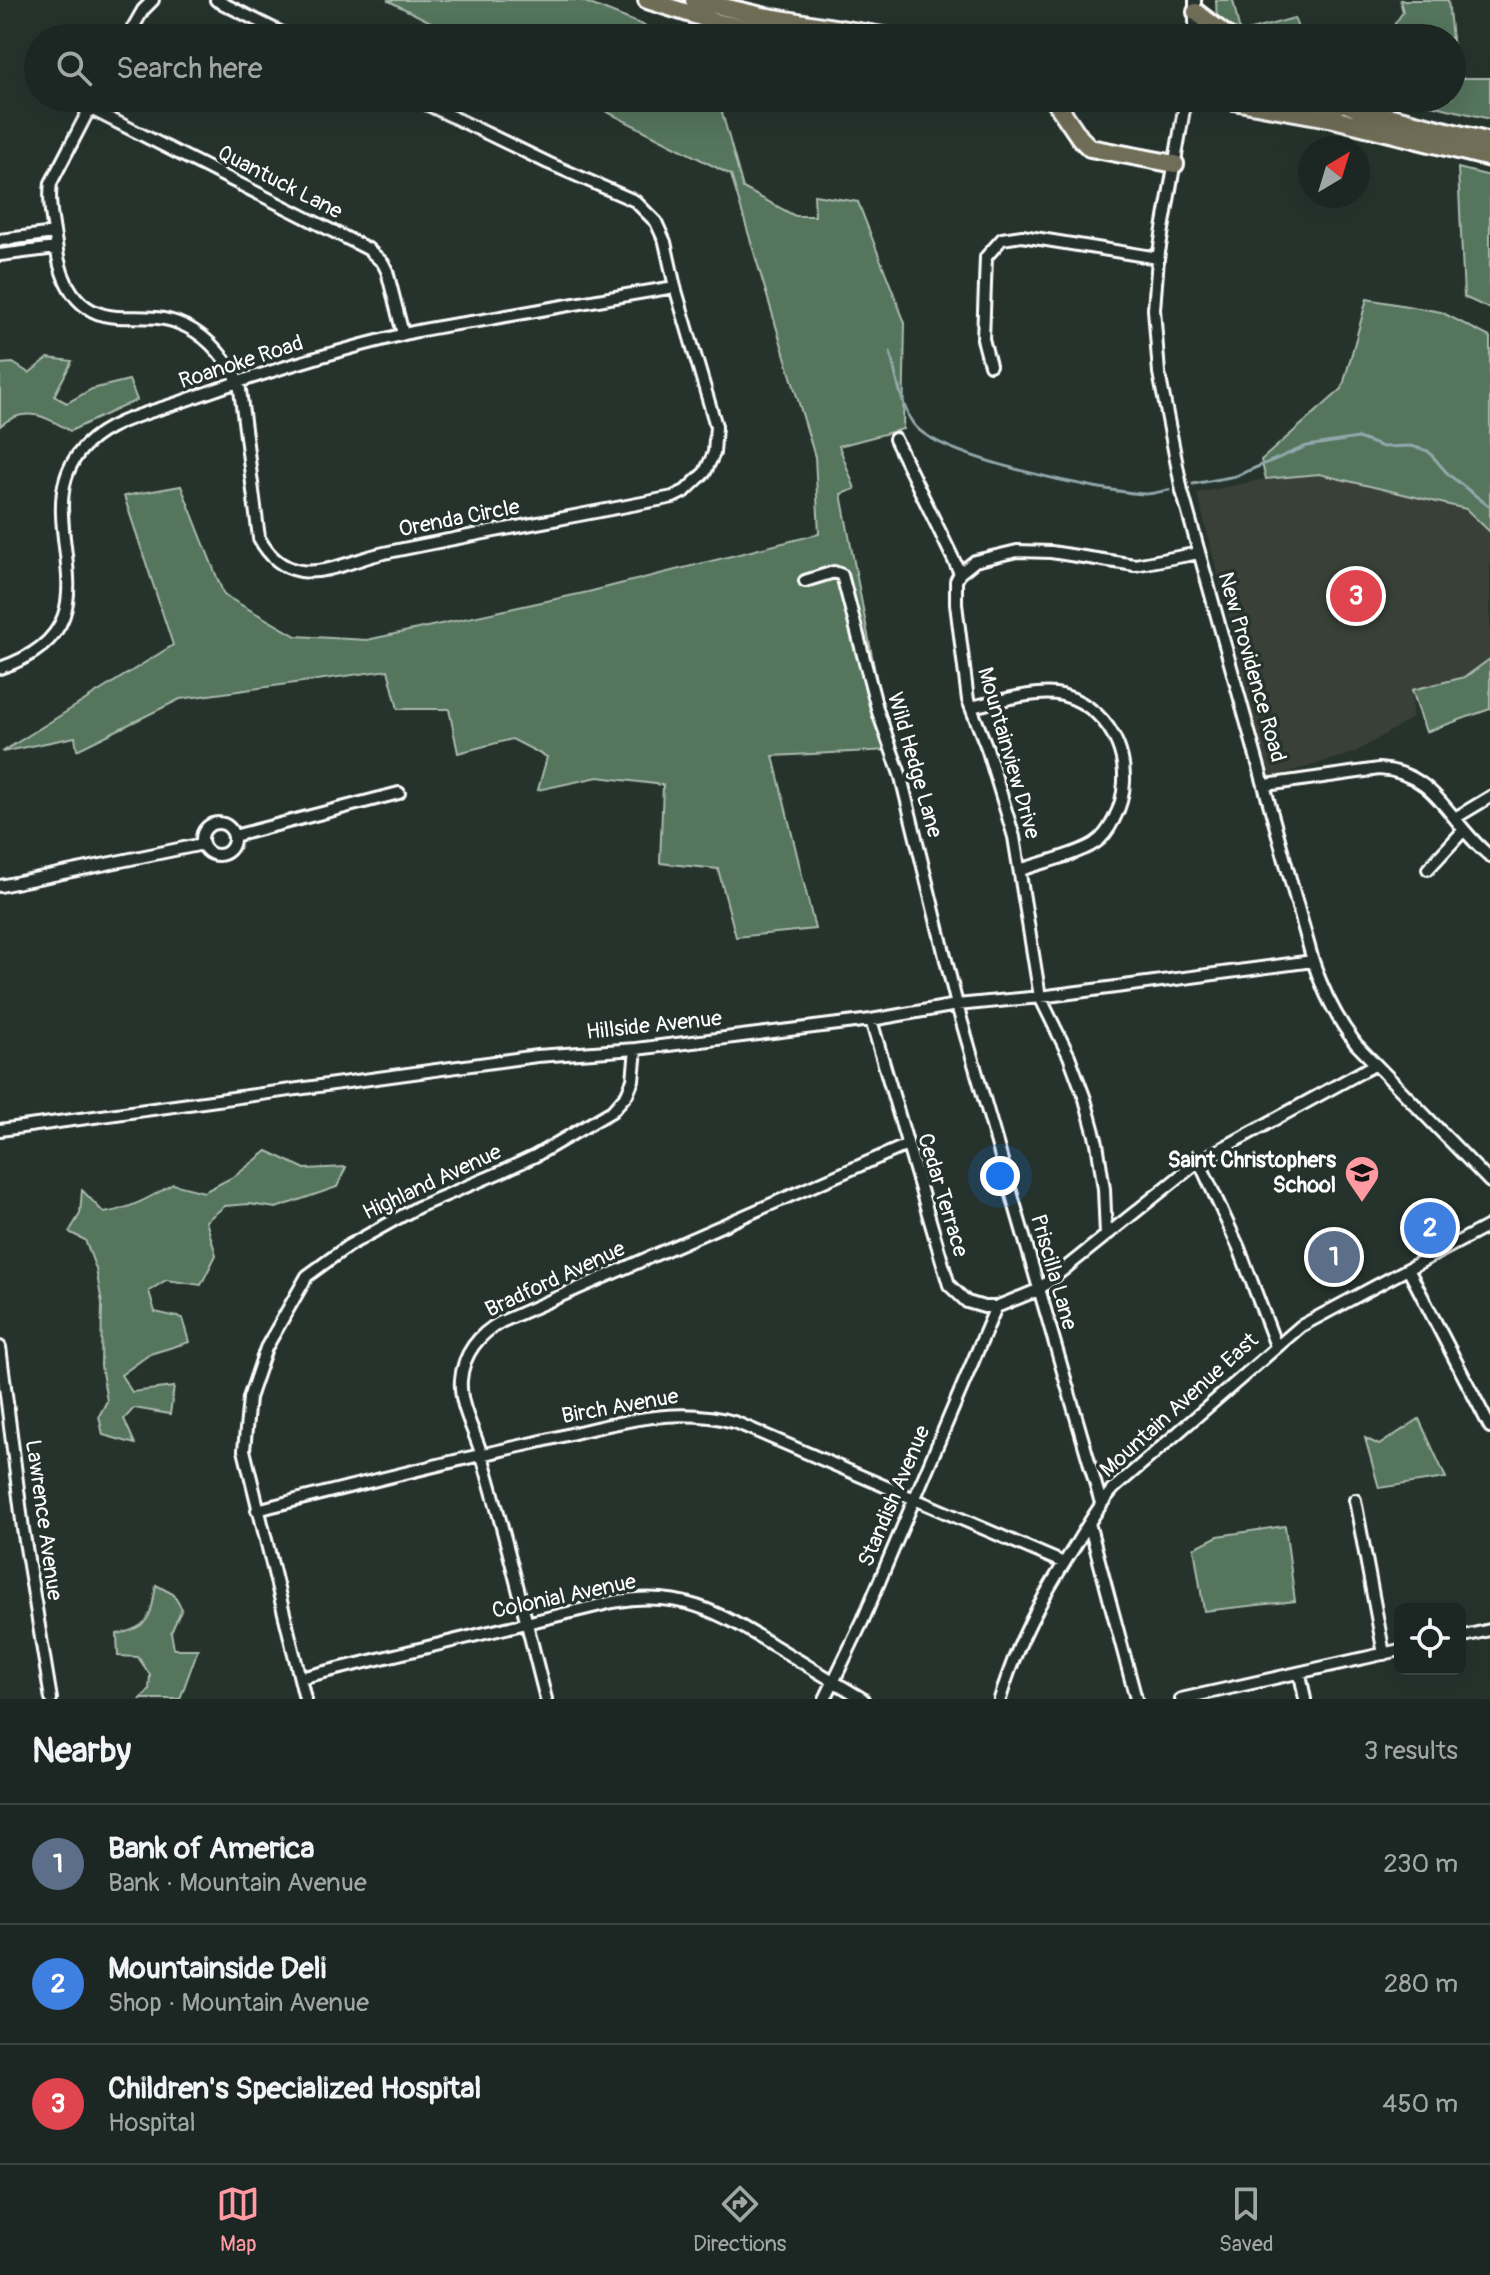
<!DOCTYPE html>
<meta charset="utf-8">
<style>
:root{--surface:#1c2622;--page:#29322f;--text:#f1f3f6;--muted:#a0a5a5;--line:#3a4340;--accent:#ff9aa2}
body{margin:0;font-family:Pangolin,sans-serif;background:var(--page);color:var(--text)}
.controls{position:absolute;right:24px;bottom:24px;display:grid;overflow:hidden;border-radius:12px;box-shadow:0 8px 32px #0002}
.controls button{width:72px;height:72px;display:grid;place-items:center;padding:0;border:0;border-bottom:2px solid var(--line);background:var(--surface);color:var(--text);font:40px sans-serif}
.compass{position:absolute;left:1298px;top:136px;width:72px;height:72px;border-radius:50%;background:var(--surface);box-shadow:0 8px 32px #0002;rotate:38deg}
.you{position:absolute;left:1000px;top:1176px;width:28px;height:28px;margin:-20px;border:6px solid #fff;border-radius:50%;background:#1a73e8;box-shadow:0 0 0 12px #1a73e833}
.badge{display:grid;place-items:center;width:52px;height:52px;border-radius:50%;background:var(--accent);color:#fff;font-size:26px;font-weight:700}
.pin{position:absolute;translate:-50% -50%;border:4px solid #fff;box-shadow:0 2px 8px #0006}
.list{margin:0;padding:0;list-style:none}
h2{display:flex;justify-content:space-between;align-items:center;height:104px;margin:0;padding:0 32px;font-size:34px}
h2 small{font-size:26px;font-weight:400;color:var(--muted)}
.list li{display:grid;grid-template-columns:52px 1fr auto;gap:24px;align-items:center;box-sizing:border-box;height:120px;padding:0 32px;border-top:2px solid var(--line)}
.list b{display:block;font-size:30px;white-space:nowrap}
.list p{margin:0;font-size:26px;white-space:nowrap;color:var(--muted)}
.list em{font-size:26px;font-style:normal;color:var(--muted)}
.icon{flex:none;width:44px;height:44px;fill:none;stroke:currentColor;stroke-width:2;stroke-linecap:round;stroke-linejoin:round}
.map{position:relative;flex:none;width:1490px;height:1699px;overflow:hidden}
.search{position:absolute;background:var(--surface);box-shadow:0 8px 32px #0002;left:24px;right:24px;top:24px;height:88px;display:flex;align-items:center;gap:20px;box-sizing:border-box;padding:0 28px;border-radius:44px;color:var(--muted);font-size:30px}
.sheet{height:464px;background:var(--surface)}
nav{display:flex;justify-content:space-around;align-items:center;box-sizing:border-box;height:112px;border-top:2px solid var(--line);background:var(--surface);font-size:22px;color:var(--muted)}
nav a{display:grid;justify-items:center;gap:4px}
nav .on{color:var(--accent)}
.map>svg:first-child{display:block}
</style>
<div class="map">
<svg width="1490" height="1699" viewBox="0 0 1490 1699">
<rect width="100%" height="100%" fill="#26332d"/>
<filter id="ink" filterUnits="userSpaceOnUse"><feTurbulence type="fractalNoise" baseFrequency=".0125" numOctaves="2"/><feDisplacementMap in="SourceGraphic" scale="16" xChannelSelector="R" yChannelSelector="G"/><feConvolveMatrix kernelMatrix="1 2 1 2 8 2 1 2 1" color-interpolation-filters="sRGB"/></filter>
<g filter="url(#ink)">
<!-- built -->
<path fill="#393f38" d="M1319,474L1466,509L1490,532V659L1465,677L1412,690V718L1354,753L1269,778L1197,493L1266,479Z"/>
<!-- green -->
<path fill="#54745d" stroke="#aabaae" stroke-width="2" d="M387,0H580L648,27L686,38H462Z
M1216,0H1233L1240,33L1294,18L1302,38H1241L1217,23Z
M1400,0H1448L1456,78H1490V119L1401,98H1452V38H1385L1403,12Z
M580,98H718L743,188L795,216H815L814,195L858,202L905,323L903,429L839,446L855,489L841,494L890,750L773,756L815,929L736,937L718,869L660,863L663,785L598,777L538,790L547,757L512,739L458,753L449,709H398L388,670L180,699L77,750L75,737L2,752L173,645L124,496L181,486L224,595L296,636L367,640L588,592L819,534L815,457L731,175Z
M1458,168L1490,176V309L1464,297Z
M1367,299L1441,312L1490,337V532L1466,509L1319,474L1266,479L1261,460L1342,389Z
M48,358L72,361L54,396L67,403L92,389L129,380L137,400L70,431C46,416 24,405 0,426V364L13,363L29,373Z
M1490,659V709L1426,732L1412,690L1465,677Z
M267,1151L305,1169L346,1167L337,1187L276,1208L249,1204L225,1206L206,1221L216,1255L201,1285L166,1280L149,1291L155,1312L182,1318L189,1342L150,1354L121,1375L132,1392L174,1387L170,1414L134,1408L124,1419L135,1444L103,1435L99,1416L107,1401L101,1366L102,1303L96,1269L85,1240L69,1232L80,1214L82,1190L104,1213C130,1209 151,1197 173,1184L204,1192L235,1176Z
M1419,1419L1446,1478L1379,1488L1365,1438L1379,1445Z
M1285,1526L1295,1601L1204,1611L1194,1548L1218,1536Z
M156,1585L173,1594L182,1609L171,1632L174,1649H198L180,1699H141L149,1690L150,1675L138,1657L118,1656L117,1634C150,1628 151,1616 156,1585Z"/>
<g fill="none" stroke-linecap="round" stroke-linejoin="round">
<!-- stream -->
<path stroke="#92a7aa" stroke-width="3" d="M890,352C896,373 902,412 916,427C945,458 1100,492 1145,494C1153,494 1161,491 1169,490
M1193,484L1236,476L1307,446L1358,438L1383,447L1411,446L1428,451L1448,474L1490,507"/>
<defs>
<path id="minor" d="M216,0L292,38
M127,38L143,10L153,0
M1195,38V0
M95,98L51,183C48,203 53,224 56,244C60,280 76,315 117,317C137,318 158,315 178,323C206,333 225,357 239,382L259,538C268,555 281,568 301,571C327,575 358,558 384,553C480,533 577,516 673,497L685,491L705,472L714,453L716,426L675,287L665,242L656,222L635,201L548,163L414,98
M1186,98L1158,258L1154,309L1159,373L1182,491L1313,961C1323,992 1336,1018 1356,1044L1490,1182
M89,108L368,249L383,263L387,271L403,334
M0,240L54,233
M0,255L56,248
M990,365L983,339L986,257L1002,239L1022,236L1158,258
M895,439L960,573L956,581V604L968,700L987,748L1014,837L1040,997L1069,1056L1085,1099L1097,1143L1104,1189L1106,1235
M960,573L975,561L1017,551L1051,552L1135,565L1199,553
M805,581L834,572L842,575L878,712L901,777L957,1005L1101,1503
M0,668C135,623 15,513 87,444C113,419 154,412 186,400C256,375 328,353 401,335C430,327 460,324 490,319C552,308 613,297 675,287
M971,707C996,702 1038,689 1062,695C1116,709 1139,772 1114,819C1110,827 1103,838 1095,843C1079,854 1040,863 1020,870
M1266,785L1379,769C1437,772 1450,825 1490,856
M1455,818L1490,797
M202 839a16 16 0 1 1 32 0a16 16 0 1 1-32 0Z
M234,836L399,793
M1428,869L1464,830
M0,886L203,844
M871,1020L949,1285L967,1302L984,1307H996L1038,1290L1199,1161L1374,1065
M0,1130L537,1056L636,1049L871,1020L957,1005L1040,997L1313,961
M1199,1161L1239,1248L1276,1346
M1408,1269L1490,1427
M0,1347L23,1529L51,1699
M1355,1500L1384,1654
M257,1510C348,1487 438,1464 529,1444C597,1429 668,1402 737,1423L1064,1563
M1089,1523L1136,1699
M1460,1637L1490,1630
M1300,1674L1305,1699
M300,1678L613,1602C680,1589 718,1612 773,1645C803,1663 833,1681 863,1699
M305,1699L244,1450L249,1398L266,1348L307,1276L348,1246L418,1207L501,1172L535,1156L612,1111L627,1094L633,1080L636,1049
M546,1699C525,1618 506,1536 482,1456C475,1431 459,1406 461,1380C463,1354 479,1334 501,1322L907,1145
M825,1699L863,1620L996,1307
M1000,1699C1017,1642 1041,1599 1073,1549C1086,1528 1098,1506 1114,1488L1301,1326L1490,1225
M1181,1699L1400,1650"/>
<path id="highway" d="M647,0L716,22L790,38
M694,0L762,16L895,38
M1196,12L1230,38
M1053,98L1080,138L1090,148L1175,164
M1217,98L1334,119L1490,158
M1290,98L1338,106
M1329,98L1356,108L1490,142"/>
</defs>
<!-- minor casing -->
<use href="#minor" stroke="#fff" stroke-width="16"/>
<!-- highway casing -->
<use href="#highway" stroke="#fff" stroke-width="22"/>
<!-- minor -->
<use href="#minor" stroke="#26332d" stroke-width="10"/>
<!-- highway -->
<use href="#highway" stroke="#716e59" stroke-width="16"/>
</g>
</g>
<!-- icons -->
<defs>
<symbol id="school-pin" viewBox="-11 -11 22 30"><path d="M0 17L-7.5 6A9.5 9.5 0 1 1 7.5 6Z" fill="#ff9aa2" stroke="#26332d"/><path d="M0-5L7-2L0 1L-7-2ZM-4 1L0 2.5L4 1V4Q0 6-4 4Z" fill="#111"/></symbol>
</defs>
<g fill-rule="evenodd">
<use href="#school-pin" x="1342" y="1153" width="40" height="54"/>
</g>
<g text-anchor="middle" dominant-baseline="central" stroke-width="7" stroke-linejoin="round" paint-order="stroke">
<!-- street labels -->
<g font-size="22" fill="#fff" stroke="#26332d">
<text transform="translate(280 182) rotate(27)">Quantuck Lane</text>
<text transform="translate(241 362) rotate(-18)">Roanoke Road</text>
<text transform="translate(459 518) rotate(-11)">Orenda Circle</text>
<text transform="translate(1252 667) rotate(74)">New Providence Road</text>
<text transform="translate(1009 753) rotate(74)">Mountainview Drive</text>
<text transform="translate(915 765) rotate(74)">Wild Hedge Lane</text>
<text transform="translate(654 1025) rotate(-6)">Hillside Avenue</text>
<text transform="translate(432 1182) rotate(-25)">Highland Avenue</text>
<text transform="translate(943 1195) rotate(73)">Cedar Terrace</text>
<text transform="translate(1054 1272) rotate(74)">Priscilla Lane</text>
<text transform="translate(555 1279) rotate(-25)">Bradford Avenue</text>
<text transform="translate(1179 1405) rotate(-42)">Mountain Avenue East</text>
<text transform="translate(620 1406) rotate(-10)">Birch Avenue</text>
<text transform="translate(894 1496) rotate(-67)">Standish Avenue</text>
<text transform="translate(44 1520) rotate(82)">Lawrence Avenue</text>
<text transform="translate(564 1596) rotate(-12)">Colonial Avenue</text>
</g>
<!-- poi labels -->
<g font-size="22" font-weight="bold" fill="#fff" stroke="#26332d" text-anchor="end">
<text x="1336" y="1160">Saint Christophers<tspan x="1336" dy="25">School</tspan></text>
</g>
</g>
</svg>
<div class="controls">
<button><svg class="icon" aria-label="locate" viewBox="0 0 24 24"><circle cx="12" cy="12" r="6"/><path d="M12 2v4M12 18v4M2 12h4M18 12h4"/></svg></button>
</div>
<svg class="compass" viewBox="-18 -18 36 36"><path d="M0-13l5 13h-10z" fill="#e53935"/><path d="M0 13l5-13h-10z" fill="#a0a5a5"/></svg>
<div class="you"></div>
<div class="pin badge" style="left:1334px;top:1257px;background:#5c6f8a">1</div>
<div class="pin badge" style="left:1430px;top:1228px;background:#3f7fe0">2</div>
<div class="pin badge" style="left:1356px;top:596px;background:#e0444e">3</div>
<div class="search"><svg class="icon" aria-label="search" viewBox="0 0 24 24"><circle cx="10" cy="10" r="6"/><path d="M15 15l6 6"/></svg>Search here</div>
</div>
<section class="sheet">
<h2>Nearby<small>3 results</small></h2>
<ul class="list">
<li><span class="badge" style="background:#5c6f8a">1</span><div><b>Bank of America</b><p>Bank · Mountain Avenue</p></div><em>230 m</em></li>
<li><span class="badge" style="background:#3f7fe0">2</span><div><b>Mountainside Deli</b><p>Shop · Mountain Avenue</p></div><em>280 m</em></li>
<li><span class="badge" style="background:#e0444e">3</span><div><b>Children's Specialized Hospital</b><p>Hospital</p></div><em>450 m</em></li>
</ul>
</section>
<nav>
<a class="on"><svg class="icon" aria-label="map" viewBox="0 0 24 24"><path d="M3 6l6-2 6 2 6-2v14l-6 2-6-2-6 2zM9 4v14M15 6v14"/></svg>Map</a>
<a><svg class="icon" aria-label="directions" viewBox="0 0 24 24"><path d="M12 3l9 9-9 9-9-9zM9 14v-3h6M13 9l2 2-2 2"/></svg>Directions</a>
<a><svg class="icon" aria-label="saved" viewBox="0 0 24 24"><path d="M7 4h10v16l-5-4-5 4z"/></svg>Saved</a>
</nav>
